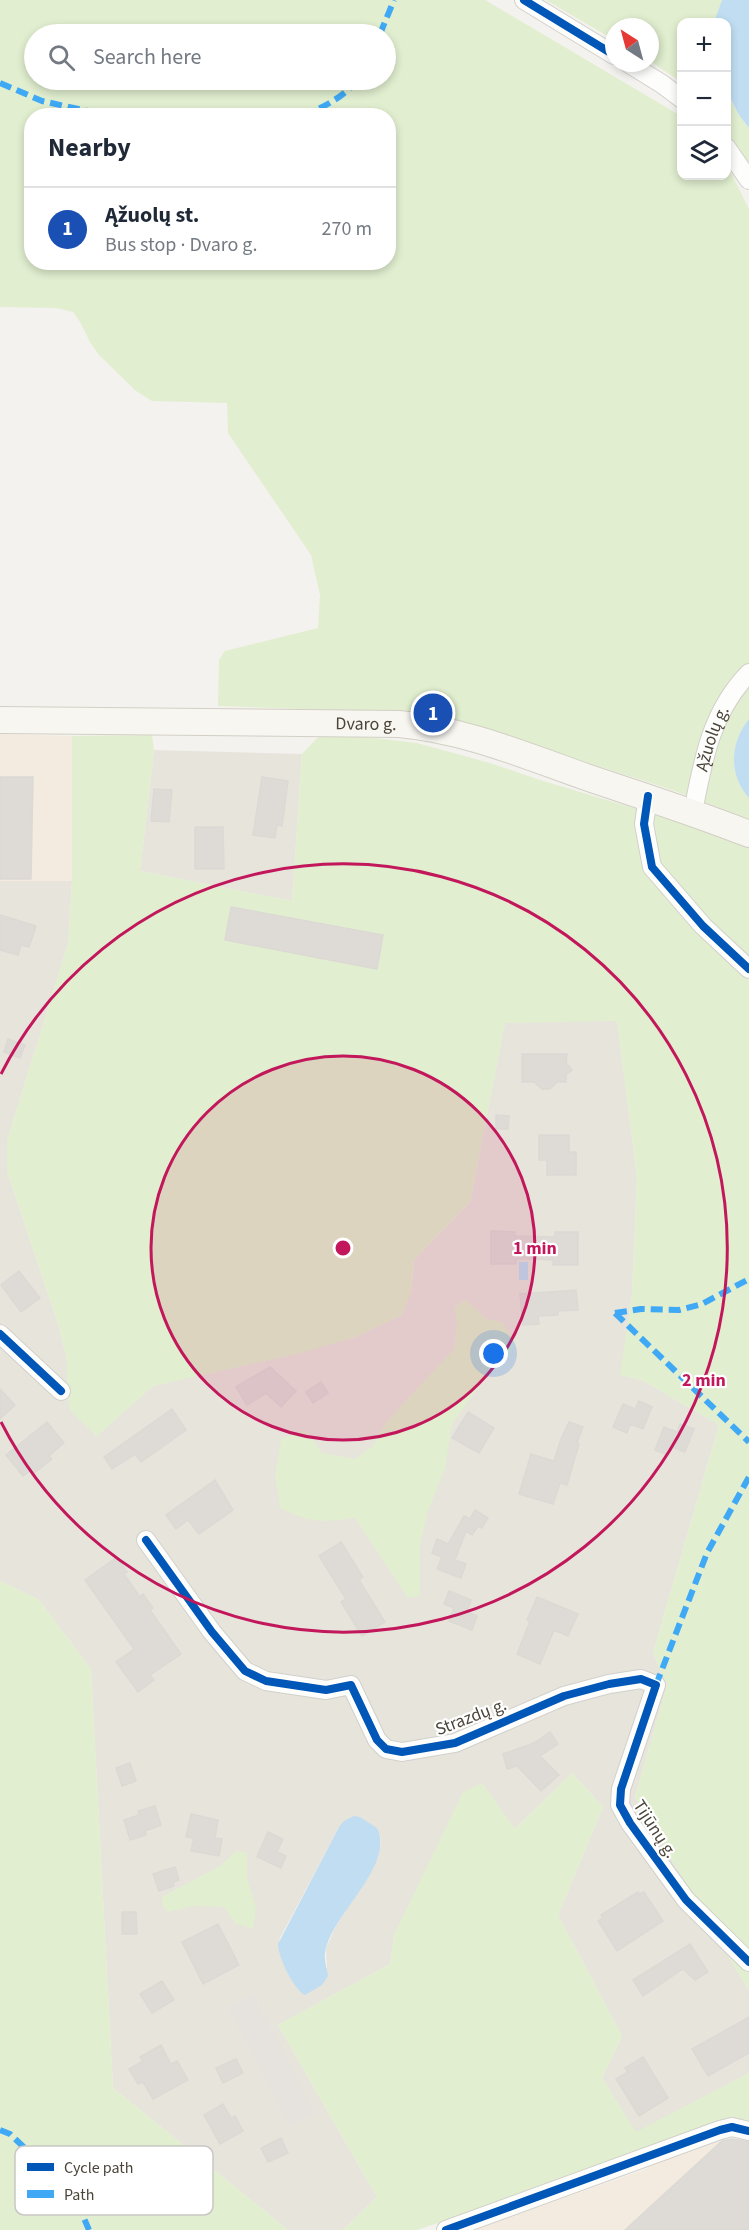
<!DOCTYPE html>
<meta charset="utf-8">
<style>
:root{--surface:#fff;--page:#f6f6f7;--text:#1f2937;--muted:#747a83;--line:#e0e1e3;--accent:#db2777}
body{margin:0;font-family:"Source Sans 3",sans-serif;background:var(--page);color:var(--text)}
.controls{position:absolute;right:18px;top:18px;display:grid;overflow:hidden;border-radius:12px;box-shadow:0 3px 9px #0003}
.controls button{width:54px;height:54px;display:grid;place-items:center;padding:0;border:0;border-bottom:2px solid var(--line);background:var(--surface);color:var(--text);font:30px sans-serif}
.compass{position:absolute;left:605px;top:18px;width:54px;height:54px;border-radius:50%;background:var(--surface);box-shadow:0 3px 9px #0003;rotate:324deg}
.you{position:absolute;left:494px;top:1354px;width:21px;height:21px;margin:-15px;border:4px solid #fff;border-radius:50%;background:#1a73e8;box-shadow:0 0 0 9px #1a73e833}
.badge{display:grid;place-items:center;width:39px;height:39px;border-radius:50%;background:var(--accent);color:#fff;font-size:20px;font-weight:700}
.pin{position:absolute;translate:-50% -50%;border:3px solid #fff;box-shadow:0 2px 6px #0006}
.list{margin:0;padding:0;list-style:none}
h2{display:flex;justify-content:space-between;align-items:center;height:78px;margin:0;padding:0 24px;font-size:26px}
h2 small{font-size:20px;font-weight:400;color:var(--muted)}
.list li{display:grid;grid-template-columns:39px 1fr auto;gap:18px;align-items:center;box-sizing:border-box;height:84px;padding:0 24px;border-top:2px solid var(--line)}
.list b{display:block;font-size:22px;white-space:nowrap}
.list p{margin:0;font-size:20px;white-space:nowrap;color:var(--muted)}
.list em{font-size:20px;font-style:normal;color:var(--muted)}
.icon{flex:none;width:33px;height:33px;fill:none;stroke:currentColor;stroke-width:2;stroke-linecap:round;stroke-linejoin:round}
.map{position:relative;flex:none;width:749px;height:2230px;overflow:hidden}
.search{position:absolute;background:var(--surface);box-shadow:0 3px 9px #0003;left:24px;top:24px;width:372px;height:66px;display:flex;align-items:center;gap:15px;box-sizing:border-box;padding:0 21px;border-radius:33px;color:var(--muted);font-size:22px}
.panel{position:absolute;background:var(--surface);box-shadow:0 3px 9px #0003;left:24px;top:108px;width:372px;height:162px;border-radius:24px}
.map>svg:first-child{display:block}
</style>
<div class="map">
<svg width="749" height="2230" viewBox="0 0 749 2230">
<rect width="100%" height="100%" fill="#f4f2ee"/>
<!-- residential -->
<path fill="#e7e4dc" fill-rule="evenodd" d="M154,750L302,754L292,901L140,871Z
M0,881H72L68,944L7,1141V1171L59,1327L67,1360V1397L96,1436L153,1386L193,1376L411,1292L414,1260L470,1202L505,1022L617,1020L637,1177L632,1294L621,1375L642,1380L719,1425L653,1653L667,1685L635,1797L749,1991V2073L636,2133L602,2078L622,2036L558,1915L603,1807L572,1773L515,1829L482,1784L394,1935L390,1964L278,2025L377,2197L343,2230H288L113,2088L91,1669L38,1599L0,1581ZM339,1827L380,1835L381,1843L378,1855L335,1928L326,1948L327,1968L279,1940Z"/>
<!-- commercial -->
<path fill="#f3ebdf" d="M0,734L72,736V881H0Z
M746,2119L625,2230H472L641,2171Z"/>
<!-- green -->
<path fill="#e1eecf" fill-rule="evenodd" d="M0,0H485L681,116L682,176H726L727,165L749,209V719C730,742 728,775 749,798V819L672,790L463,722L390,712L218,706L219,660L225,651L318,628L320,595L311,555L228,433L227,403L152,401L136,391L99,355L90,342L80,322L73,312L56,308L0,307ZM34,34H386V80H34ZM32,116H388V262H32Z
M546,0H722L714,22H682L681,82L650,61V27H614V40Z
M726,92L739,115L749,128V163L727,132Z
M324,734H339L417,743L490,763L540,780L674,820L749,845V1991L635,1797L667,1685L653,1653L719,1425L642,1380L620,1375L632,1294L637,1177L617,1021L505,1023L470,1202L414,1260L411,1292L402,1315L356,1337L301,1353L153,1386L97,1436L71,1412L67,1397V1360L59,1327L7,1171V1141L68,944L72,881V736L152,735L154,750L140,871L292,901L302,754L316,739Z
M466,1300L487,1319L502,1322L514,1341L511,1352L495,1364L452,1424L445,1468L428,1511L420,1545V1596L408,1598L355,1518C321,1522 312,1524 280,1508L275,1475L281,1439L305,1430L322,1453L355,1459L372,1447L386,1422L454,1349L457,1327L455,1307Z
M0,1581L38,1599L91,1669L113,2088L288,2230H0Z
M572,1773L603,1807L558,1915L622,2036L602,2078L636,2132L749,2073V2121L745,2119L417,2230H343L377,2197L278,2025L390,1964L394,1935L463,1792L482,1783L515,1829Z
M236,1851L247,1853V1878L256,1907L253,1929L235,1923L224,1907L193,1906L168,1912L162,1905V1897L220,1866Z"/>
<!-- parking -->
<path fill="#e6e3df" d="M253,1994L315,2113L290,2126L228,2007Z"/>
<!-- water -->
<path fill="#c0ddf1" d="M722,0H749V128L739,115L727,92L726,22H714Z
M749,719V798C728,775 730,742 749,719Z
M519,1262H528V1280H519Z
M354,1816L360,1817L377,1828C396,1866 330,1915 325,1953C324,1961 327,1969 328,1976L322,1985L305,1995C294,1990 278,1957 278,1944L339,1827L344,1821Z"/>
<!-- building -->
<path fill="#dedbd6" stroke="#dcd9d4" stroke-width="1.5" d="M0,777H33L31,879H0Z
M262,777L288,781L282,826L277,825L275,838L253,835Z
M154,789L172,790L169,822L151,821Z
M195,827H223L224,869H195Z
M231,907L383,935L377,969L225,940Z
M0,915L36,926L29,947L21,945L18,955L0,950Z
M8,1039L25,1045L20,1058L4,1052Z
M522,1054H567L566,1063L572,1070L566,1075V1082H557L550,1089H542L534,1082H522Z
M496,1115L509,1116L508,1129H496Z
M539,1135H569V1152H576V1175H547V1160H539Z
M491,1231L515,1232V1236L555,1237V1232H578V1265H553V1260L535,1259H516V1264H491Z
M19,1271L40,1298L21,1312L1,1285Z
M576,1290L578,1310L558,1311V1315L538,1316L539,1324L523,1325L520,1294Z
M270,1367L296,1391L281,1407L266,1393L247,1405L236,1387Z
M321,1382L328,1393L313,1403L306,1392Z
M0,1389L15,1405L0,1419Z
M639,1401L652,1407L643,1429L630,1424L627,1433L613,1427L623,1404L635,1409Z
M172,1409L186,1430L141,1462L135,1454L112,1469L104,1457Z
M468,1412L494,1428L479,1453L452,1438Z
M47,1422L64,1443L49,1456L52,1459L33,1474L30,1471L23,1476L6,1455Z
M569,1422L583,1427L577,1443L579,1444L567,1485L560,1483L553,1504L519,1494L531,1454L554,1461L561,1439Z
M680,1424L694,1429L685,1452L672,1447L668,1455L655,1450L664,1427L677,1432Z
M215,1480L233,1510L199,1534L188,1520L176,1529L166,1515Z
M475,1510L488,1518L482,1528L478,1526L472,1535L466,1531L455,1560L466,1564L461,1578L437,1569L442,1557L432,1553L437,1539L448,1544L464,1516L470,1519Z
M341,1542L363,1577L359,1580L385,1622L362,1636L341,1602L346,1599L319,1556Z
M117,1557L127,1572L124,1574L140,1597L143,1594L153,1608L150,1610L181,1654L150,1675L154,1680L138,1692L116,1662L134,1649L85,1580Z
M449,1591L471,1600L467,1612L477,1616L472,1630L449,1621L454,1608L444,1604Z
M537,1597L578,1614L568,1636L554,1630L540,1664L517,1654L530,1621L527,1620Z
M550,1732L558,1744L540,1756L559,1775L541,1791L517,1766L507,1769L503,1754L534,1743Z
M130,1763L136,1781L122,1786L116,1768Z
M155,1806L161,1825L145,1831L146,1835L130,1840L124,1820L139,1815L138,1811Z
M191,1814L218,1820L215,1838L222,1839L219,1856L191,1851L194,1838L186,1837Z
M268,1832L283,1839L277,1852L286,1856L281,1868L257,1857Z
M175,1867L179,1880L173,1882L174,1886L159,1891L153,1874Z
M638,1892L640,1894L644,1892L663,1921L617,1951L598,1921L603,1918L601,1915Z
M122,1912H136L137,1934H122Z
M218,1924L239,1965L203,1984L182,1942Z
M690,1944L708,1972L695,1980L683,1969L643,1996L633,1980Z
M162,1981L174,2000L152,2013L140,1994Z
M749,2017V2053L708,2076L692,2049Z
M161,2045L171,2064L177,2061L188,2080L153,2099L143,2082L138,2084L129,2069L143,2061L140,2057Z
M643,2057L668,2098L639,2116L616,2079L628,2072L625,2068Z
M236,2059L243,2073L223,2083L216,2068Z
M223,2104L231,2118L235,2116L243,2131L220,2144L204,2115Z
M281,2138L288,2153L268,2162L261,2148Z
M732,2139L749,2142V2230H625L722,2141Z"/>
<g fill="none" stroke-linecap="round" stroke-linejoin="round">
<defs>
<g id="minor">
<path d="M524,0L614,55"/>
<path d="M628,63L662,84L682,99"/>
<path d="M726,147L749,180"/>
<path d="M648,796L644,824L652,867L703,926L749,969"/>
<path id="s1" d="M693,812C703,760 711,712 749,673"/>
<path d="M0,1334L61,1391"/>
<path d="M146,1540L212,1632L245,1671L266,1681L326,1690L351,1685L377,1740L386,1749L402,1752L455,1743L564,1696L609,1684L641,1679L656,1685L621,1789L620,1805L630,1823L686,1900L749,1962"/>
<path d="M446,2230L720,2130L732,2127L749,2131"/>
</g>
<g id="secondary">
<path id="s2" d="M0,720L399,724C466,730 526,756 589,778C642,796 696,813 749,834"/>
</g>
</defs>
<!-- minor casing -->
<use href="#minor" stroke="#d2d0cb" stroke-width="20"/>
<!-- secondary casing -->
<use href="#secondary" stroke="#d3cfc5" stroke-width="28"/>
<!-- minor -->
<use href="#minor" stroke="#fdfdfc" stroke-width="18"/>
<!-- secondary -->
<use href="#secondary" stroke="#f7f6f1" stroke-width="26"/>
<!-- quiet -->
<path stroke="#3fa9f5" stroke-width="6" stroke-dasharray="12 6" stroke-linecap="butt" d="M380,34L394,0
M0,83L42,101L110,116
M303,116C323,107 343,98 357,80
M615,1313L749,1442
M615,1313L641,1309L679,1310L702,1304L749,1279
M656,1685L707,1553L749,1477
M0,2130L10,2134L74,2195L89,2230"/>
<defs>
<path id="cycleway" d="M524,0L614,55
M648,796L644,824L652,867L703,926L749,969
M0,1334L61,1391
M146,1540L212,1632L245,1671L266,1681L326,1690L351,1685L377,1740L386,1749L402,1752L455,1743L564,1696L609,1684L641,1679L656,1685L621,1789L620,1805L630,1823L686,1900L749,1962
M446,2230L720,2130L732,2127L749,2131"/>
</defs>
<!-- cycleway casing -->
<use href="#cycleway" stroke="#fff" stroke-width="11"/>
<!-- cycleway -->
<use href="#cycleway" stroke="#0057b8" stroke-width="8"/>
</g>
<!-- distance rings -->
<circle cx="343" cy="1248" r="192" fill="#c2185b" fill-opacity=".12"/>
<g fill="none" stroke="#c2185b" stroke-width="3">
<circle cx="343" cy="1248" r="192"/>
<path d="M1 1074A384 384 0 1 1 1 1422"/>
</g>
<g text-anchor="middle" dominant-baseline="central" stroke-width="4.5" stroke-linejoin="round" paint-order="stroke">
<!-- street labels -->
<g font-size="18" fill="#4b4439" stroke="#fff">
<text stroke="none"><textPath href="#s2" startOffset="366">Dvaro g.</textPath></text>
<text stroke="none"><textPath href="#s1" startOffset="76">Ąžuolų g.</textPath></text>
<text transform="translate(471 1717) rotate(-21)">Strazdų g.</text>
<text transform="translate(655 1829) rotate(57)">Tijūnų g.</text>
</g>
</g>
<!-- legend -->
<rect x="15" y="2146" width="198" height="69" rx="9" fill="#fff" stroke="#c9c7c4" stroke-width="1.5"/>
<rect x="27" y="2163" width="27" height="8" fill="#0057b8"/>
<rect x="27" y="2190" width="27" height="8" fill="#3fa9f5"/>
<g font-size="16" fill="#4b4439">
<text x="64" y="2173">Cycle path</text>
<text x="64" y="2200">Path</text>
</g>
<circle cx="343" cy="1248" r="9" fill="#c2185b" stroke="#fff" stroke-width="3"/>
<g font-size="18" text-anchor="middle" font-weight="bold" fill="#c2185b" stroke="#fff" stroke-width="4.5" stroke-linejoin="round" paint-order="stroke">
<text x="535" y="1254">1 min</text>
<text x="704" y="1386">2 min</text>
</g>
</svg>
<div class="controls">
<button>+</button>
<button>−</button>
<button><svg class="icon" aria-label="layers" viewBox="0 0 24 24"><path d="M12 4l9 5-9 5-9-5zM3 14l9 5 9-5"/></svg></button>
</div>
<svg class="compass" viewBox="-18 -18 36 36"><path d="M0-13l5 13h-10z" fill="#e53935"/><path d="M0 13l5-13h-10z" fill="#747a83"/></svg>
<div class="you"></div>
<div class="pin badge" style="left:433px;top:713px;background:#1a4fb4">1</div>
<div class="search"><svg class="icon" aria-label="search" viewBox="0 0 24 24"><circle cx="10" cy="10" r="6"/><path d="M15 15l6 6"/></svg>Search here</div>
<section class="panel">
<h2>Nearby<small></small></h2>
<ul class="list">
<li><span class="badge" style="background:#1a4fb4">1</span><div><b>Ąžuolų st.</b><p>Bus stop · Dvaro g.</p></div><em>270 m</em></li>
</ul>
</section>
</div>
